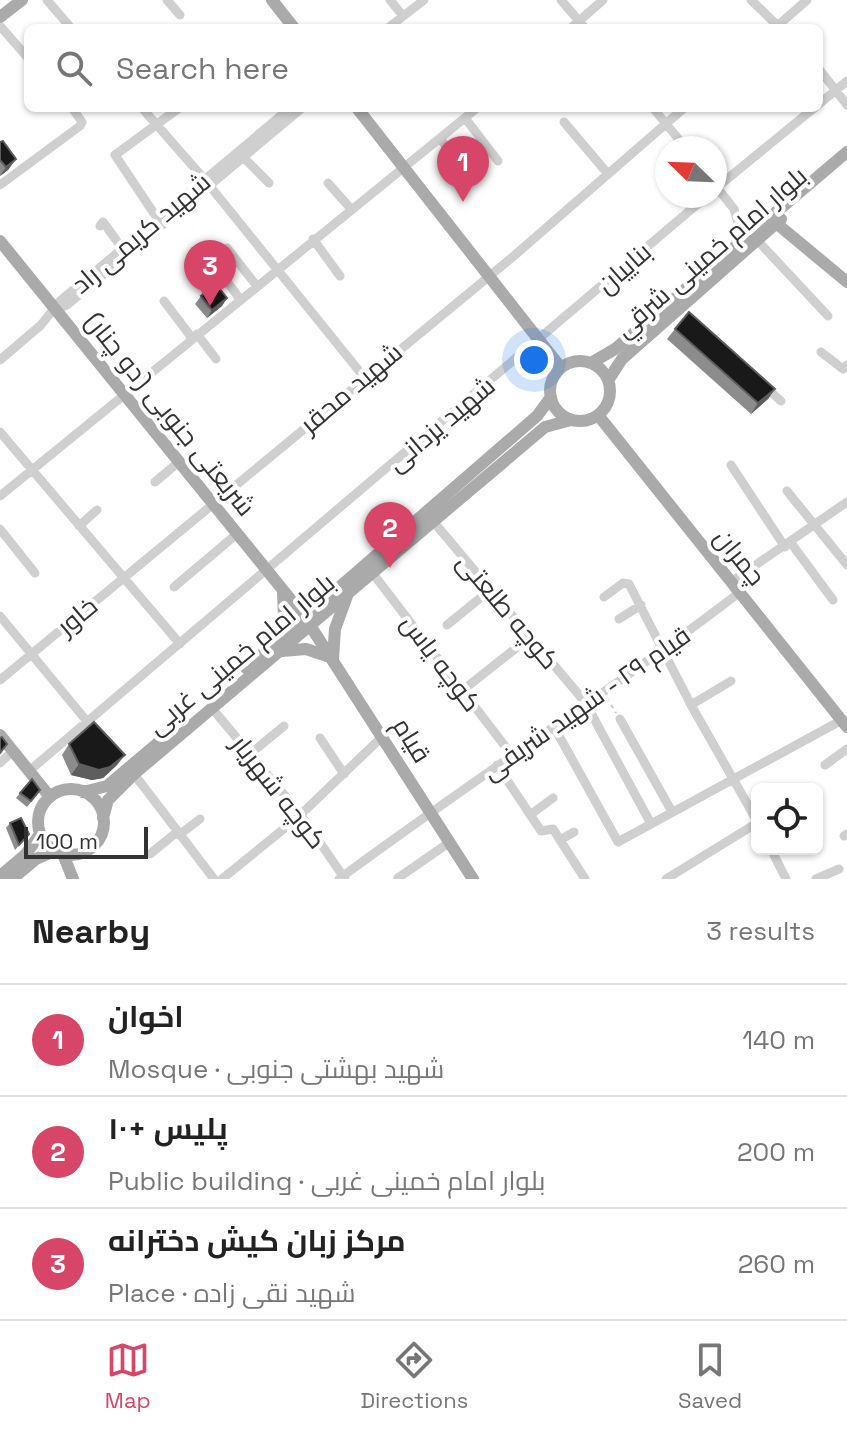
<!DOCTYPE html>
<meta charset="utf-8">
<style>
:root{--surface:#fff;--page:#f2f2f2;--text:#222;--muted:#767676;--line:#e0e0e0;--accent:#d74668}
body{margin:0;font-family:"Space Grotesk",Cairo,sans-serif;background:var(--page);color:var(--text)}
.controls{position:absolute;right:24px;bottom:24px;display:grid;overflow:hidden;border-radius:12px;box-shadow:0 2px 6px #0004}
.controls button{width:72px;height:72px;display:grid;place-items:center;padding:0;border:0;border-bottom:2px solid var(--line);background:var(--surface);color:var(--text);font:40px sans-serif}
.compass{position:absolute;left:655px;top:136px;width:72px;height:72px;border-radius:50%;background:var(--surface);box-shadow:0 2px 6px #0004;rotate:293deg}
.scale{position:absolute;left:24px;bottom:20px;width:124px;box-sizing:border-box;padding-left:8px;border:4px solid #323232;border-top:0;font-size:22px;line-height:28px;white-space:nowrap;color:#323232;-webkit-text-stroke:6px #fff;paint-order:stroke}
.you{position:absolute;left:534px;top:360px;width:28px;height:28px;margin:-20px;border:6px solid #fff;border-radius:50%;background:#1a73e8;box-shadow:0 0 0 12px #1a73e833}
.badge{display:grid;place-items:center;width:52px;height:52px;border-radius:50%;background:var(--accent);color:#fff;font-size:26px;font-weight:700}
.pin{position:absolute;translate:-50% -66px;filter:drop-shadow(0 2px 4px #0008)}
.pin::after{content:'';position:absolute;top:42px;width:28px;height:24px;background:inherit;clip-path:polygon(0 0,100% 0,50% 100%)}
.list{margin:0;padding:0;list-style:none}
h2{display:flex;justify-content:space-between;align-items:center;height:104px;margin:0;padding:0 32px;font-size:34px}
h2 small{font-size:26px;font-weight:400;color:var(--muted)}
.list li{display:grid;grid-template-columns:52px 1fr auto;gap:24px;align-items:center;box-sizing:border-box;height:112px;padding:0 32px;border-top:2px solid var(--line)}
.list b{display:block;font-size:30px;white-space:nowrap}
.list p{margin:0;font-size:26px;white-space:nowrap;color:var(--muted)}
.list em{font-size:26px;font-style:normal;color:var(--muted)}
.icon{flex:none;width:44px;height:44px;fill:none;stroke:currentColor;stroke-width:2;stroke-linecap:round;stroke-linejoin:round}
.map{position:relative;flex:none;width:847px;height:879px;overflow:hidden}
.search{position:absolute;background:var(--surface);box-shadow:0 2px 6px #0004;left:24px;right:24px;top:24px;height:88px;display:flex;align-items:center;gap:20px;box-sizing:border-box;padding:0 28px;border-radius:12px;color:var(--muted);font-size:30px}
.sheet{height:440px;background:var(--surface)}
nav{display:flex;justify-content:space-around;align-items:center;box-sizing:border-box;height:112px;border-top:2px solid var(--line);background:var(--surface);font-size:22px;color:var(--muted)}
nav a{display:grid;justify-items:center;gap:4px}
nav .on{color:var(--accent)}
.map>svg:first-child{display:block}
</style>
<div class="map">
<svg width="847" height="879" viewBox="0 0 847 879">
<rect width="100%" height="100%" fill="#fff"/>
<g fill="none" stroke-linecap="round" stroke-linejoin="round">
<!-- path -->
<path stroke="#c9c9c9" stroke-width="2" stroke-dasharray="4 4" stroke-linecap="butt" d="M607,698L616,713"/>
<!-- minor -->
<path stroke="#cfcfcf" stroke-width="9" d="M47,0L71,28
M167,0L180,15
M390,0L403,16
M561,0L585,28
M751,0L780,28
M0,26L28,58
M388,28L424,0
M571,28L603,0
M775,28L807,0
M819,69L847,105
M819,104L847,81
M142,108L205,180L364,377
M653,108L686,148
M465,118L498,161
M564,122L608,174
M440,139L464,166
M244,158L269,183
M328,183L351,209
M0,185L80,126L82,122L72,108
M715,185L734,209L743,241
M715,189L814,108
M157,218L115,155L179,108
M100,226L103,222L122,248
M313,239L340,276
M757,240L828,316
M227,248L256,285
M225,279L240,299
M164,301L192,338
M56,310L67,305L302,108
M197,334L216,359
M821,352L843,369L847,365
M0,360L41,325L60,301L290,108
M764,386L781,401
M0,432L180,644
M731,465L785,547
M155,482L180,461
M787,491L847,565
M0,496L477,108
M432,520L585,702L650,822
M79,526L97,510
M0,529L35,573
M791,543L833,600
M371,571L511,754
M731,582L847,502
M174,587L238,533
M604,597L623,583L629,584L691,705L757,821
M0,616L90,725
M619,619L641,605
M447,625L490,590
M0,680L515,255L684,108
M463,690L530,637
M691,705L731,681
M211,707L301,815L345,879
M620,719L671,810
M553,725L618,842L842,720
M320,738L344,774
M250,754L284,726
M0,763L13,751
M497,765L541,831L553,829L585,879
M825,765L847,749
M29,771L707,196
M134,774L214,879
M530,815L553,798
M179,835L200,819
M844,836L847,834
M560,840L574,832
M771,849L786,879
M150,854L177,832
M398,878L450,842
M222,879L296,819L383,736
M339,879C471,781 610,692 740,592
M666,879L757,823
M816,879L839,869"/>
<!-- major -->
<path stroke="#aaa" stroke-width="12" d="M272,0L294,28
M0,17L22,0
M357,108L561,368
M776,223L847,282
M0,241L304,616L473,879
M550 391a30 30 0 1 1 60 0a30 30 0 1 1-60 0Z
M591,363L615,349L847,152
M609,379L622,359L781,219
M598,415L847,727
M276,640L284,618L283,592
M282,651L306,649L333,658L335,629L347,596
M246,668L537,416L551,397
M0,735L50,797
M38 822a33 33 0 1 1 66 0a33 33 0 1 1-66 0Z
M83,792L107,786L165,737
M103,818L108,800L134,774L545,427L571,420
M63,854L73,879
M0,876L26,854L40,834
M12,879L36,859L54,851"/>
</g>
<!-- wall -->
<path fill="#8c8c8c" d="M0,142L16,159L8,170L0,176Z
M201,296L227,298L222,306L207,318L195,304Z
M675,329L775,389L768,399L751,414L667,339Z
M69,744L117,765L103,778L92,780L71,775L62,755Z
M20,793L37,795L27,807L16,798Z
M10,823L29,834L15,850L6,828Z"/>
<!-- shaded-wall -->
<path fill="#5e5e5e" d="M16,159L8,170L0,176L6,167Z
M227,298L222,306L207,318L212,310Z
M775,389L768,399L751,414L758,403Z
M125,755L117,765L103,778L92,780L71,775L79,764Z"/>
<!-- building -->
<path fill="#191919" stroke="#5e5e5e" stroke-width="2" d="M3,141L16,159L6,167L0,160V142Z
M216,284L227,298L212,310L201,296Z
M689,312L775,389L758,403L675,329Z
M94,722L125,755L110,767L99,770L79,764L69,744Z
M2,737L7,744L0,753V738Z
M32,779L40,790L31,801L20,793Z
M21,818L29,834L19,845L10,823Z"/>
<g text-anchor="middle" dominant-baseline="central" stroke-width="8" stroke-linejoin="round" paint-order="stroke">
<!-- street labels -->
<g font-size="26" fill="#323232" stroke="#fff">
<text transform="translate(141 233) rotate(-40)">شهید کریمی راد</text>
<text transform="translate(711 252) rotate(-41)">بلوار امام خمینی شرقي</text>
<text transform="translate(624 268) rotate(-41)">بناییان</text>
<text transform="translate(351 388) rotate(-40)">شهید محقر</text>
<text transform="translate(170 414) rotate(51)">شریعتی جنوبی (دو چنار)</text>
<text transform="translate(441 424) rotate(-40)">شهید یزدانی</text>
<text transform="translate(740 557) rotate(51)">چمران</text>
<text transform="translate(508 611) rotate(50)">کوچه طلعتی</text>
<text transform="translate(77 616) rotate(-40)">خاور</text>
<text transform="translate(241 654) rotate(-40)">بلوار امام خمینی غربی</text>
<text transform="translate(441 663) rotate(53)">کوچه یاس</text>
<text transform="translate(586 703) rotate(-35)">قیام ۲۹ - شهید شریفی</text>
<text transform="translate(412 740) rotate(58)">قیام</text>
<text transform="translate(279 792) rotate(52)">کوچه شهریار</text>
</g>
</g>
</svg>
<div class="controls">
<button><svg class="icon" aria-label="locate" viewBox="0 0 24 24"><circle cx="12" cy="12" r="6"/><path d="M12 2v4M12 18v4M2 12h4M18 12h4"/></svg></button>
</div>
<svg class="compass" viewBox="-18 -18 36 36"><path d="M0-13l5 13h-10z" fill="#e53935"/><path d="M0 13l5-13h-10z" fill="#767676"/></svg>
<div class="scale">100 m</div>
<div class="you"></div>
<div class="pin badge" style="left:463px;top:202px">1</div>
<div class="pin badge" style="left:390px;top:568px">2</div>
<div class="pin badge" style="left:210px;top:306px">3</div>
<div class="search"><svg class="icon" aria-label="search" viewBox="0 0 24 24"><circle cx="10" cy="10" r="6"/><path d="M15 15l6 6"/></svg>Search here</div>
</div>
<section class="sheet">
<h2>Nearby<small>3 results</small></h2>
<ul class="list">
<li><span class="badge">1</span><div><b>اخوان</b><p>Mosque · شهید بهشتی جنوبی</p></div><em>140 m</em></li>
<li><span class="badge">2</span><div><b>پلیس +۱۰</b><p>Public building · بلوار امام خمینی غربی</p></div><em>200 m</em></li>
<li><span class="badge">3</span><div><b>مرکز زبان کیش دخترانه</b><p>Place · شهید نقی زاده</p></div><em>260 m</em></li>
</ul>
</section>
<nav>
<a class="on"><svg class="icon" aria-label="map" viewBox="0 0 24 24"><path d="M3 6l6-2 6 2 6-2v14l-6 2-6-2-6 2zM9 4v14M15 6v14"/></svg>Map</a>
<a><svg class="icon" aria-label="directions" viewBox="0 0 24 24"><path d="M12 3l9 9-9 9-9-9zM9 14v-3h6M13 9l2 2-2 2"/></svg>Directions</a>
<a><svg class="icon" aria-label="saved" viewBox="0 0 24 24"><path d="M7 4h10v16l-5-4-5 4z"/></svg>Saved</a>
</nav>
